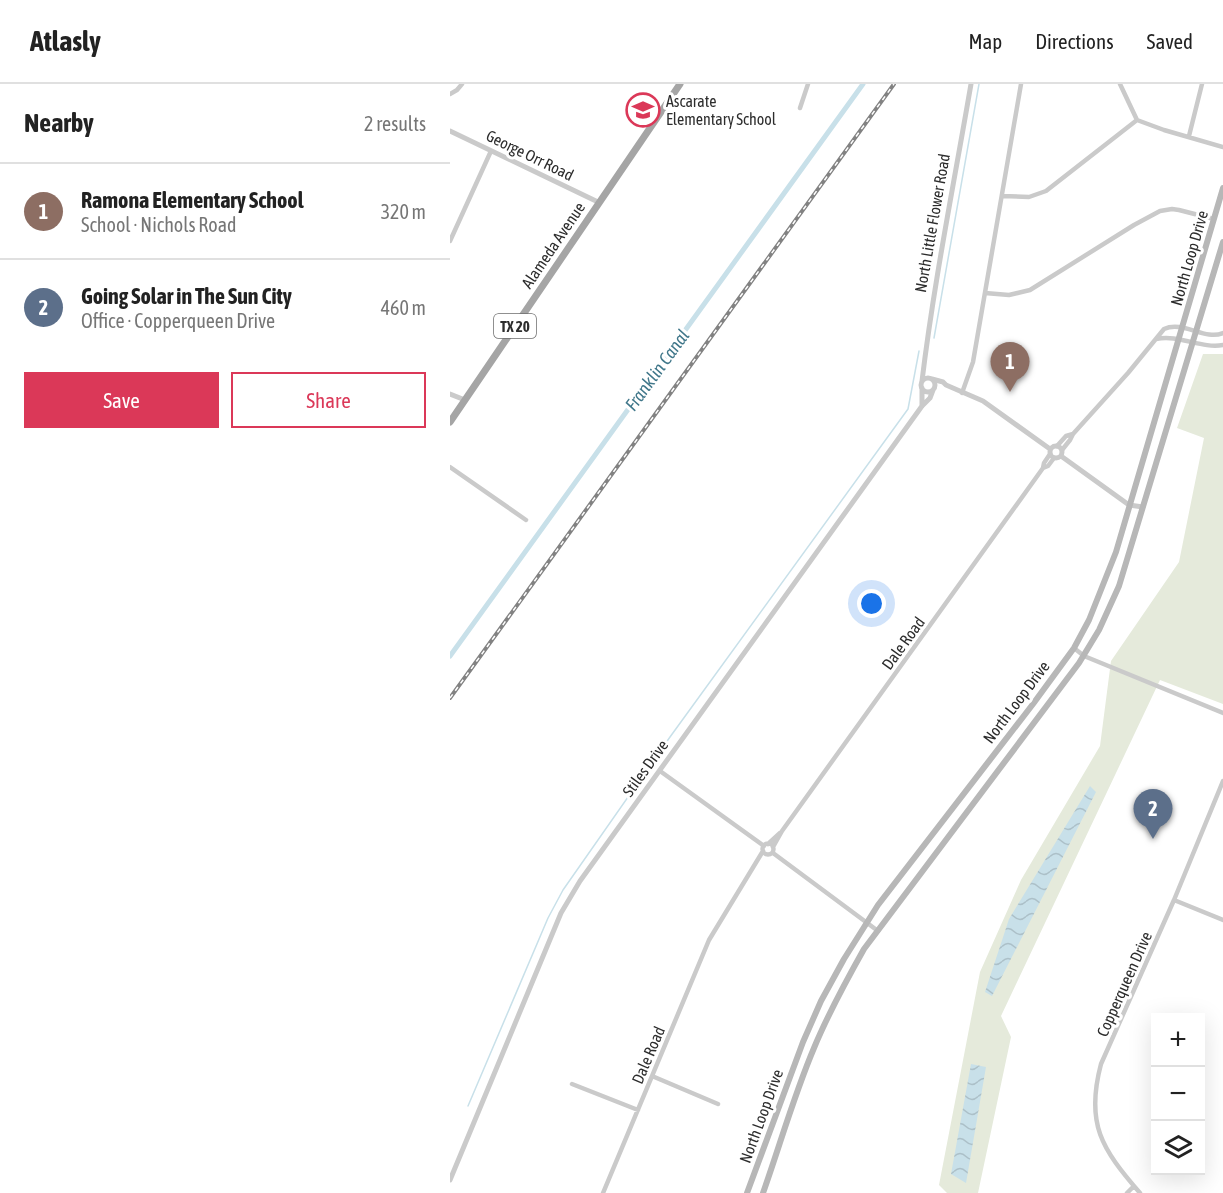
<!DOCTYPE html>
<meta charset="utf-8">
<style>
:root{--surface:#fff;--page:#f2f2f2;--text:#222;--muted:#767676;--line:#e0e0e0;--accent:#db3858}
body{margin:0;font-family:"Asap Condensed",sans-serif;background:var(--page);color:var(--text)}
.controls{position:absolute;right:18px;bottom:18px;display:grid;overflow:hidden;border-radius:0px;box-shadow:0 6px 24px #0002}
.controls button{width:54px;height:54px;display:grid;place-items:center;padding:0;border:0;border-bottom:2px solid var(--line);background:var(--surface);color:var(--text);font:30px sans-serif}
.you{position:absolute;left:422px;top:520px;width:21px;height:21px;margin:-15px;border:4px solid #fff;border-radius:50%;background:#1a73e8;box-shadow:0 0 0 9px #1a73e833}
.badge{display:grid;place-items:center;width:39px;height:39px;border-radius:50%;background:var(--accent);color:#fff;font-size:20px;font-weight:700}
.pin{position:absolute;translate:-50% -50px;filter:drop-shadow(0 2px 3px #0008)}
.pin::after{content:'';position:absolute;top:32px;width:21px;height:18px;background:inherit;clip-path:polygon(0 0,100% 0,50% 100%)}
.list{margin:0;padding:0;list-style:none}
h2{display:flex;justify-content:space-between;align-items:center;height:78px;margin:0;padding:0 24px;font-size:26px}
h2 small{font-size:20px;font-weight:400;color:var(--muted)}
.list li{display:grid;grid-template-columns:39px 1fr auto;gap:18px;align-items:center;box-sizing:border-box;height:96px;padding:0 24px;border-top:2px solid var(--line)}
.list b{display:block;font-size:22px;white-space:nowrap}
.list p{margin:0;font-size:20px;white-space:nowrap;color:var(--muted)}
.list em{font-size:20px;font-style:normal;color:var(--muted)}
.actions{display:flex;gap:12px;padding:18px 24px}
.actions a{flex:1;padding:14px 0;border:2px solid var(--accent);border-radius:0px;text-align:center;font-size:21px;color:var(--accent)}
.actions .main{background:var(--accent);color:#fff}
.icon{flex:none;width:33px;height:33px;fill:none;stroke:currentColor;stroke-width:2;stroke-linecap:round;stroke-linejoin:round}
.map{position:relative;flex:none;width:773px;height:1109px;overflow:hidden}
header{display:flex;align-items:center;gap:36px;box-sizing:border-box;height:84px;padding:0 30px;background:var(--surface);border-bottom:2px solid var(--line)}
header strong{font-size:28px}
nav{display:flex;gap:33px;margin-inline-start:auto;font-size:21px}
main{display:flex}
aside{flex:1;background:var(--surface)}
.map>svg:first-child{display:block}
</style>
<header>
<strong>Atlasly</strong>
<nav><a>Map</a><a>Directions</a><a>Saved</a></nav>
</header>
<main>
<aside>
<h2>Nearby<small>2 results</small></h2>
<ul class="list">
<li><span class="badge" style="background:#8d6e63">1</span><div><b>Ramona Elementary School</b><p>School · Nichols Road</p></div><em>320 m</em></li>
<li><span class="badge" style="background:#5c6f8a">2</span><div><b>Going Solar in The Sun City</b><p>Office · Copperqueen Drive</p></div><em>460 m</em></li>
</ul>
<div class="actions"><a class="main">Save</a><a>Share</a></div>
</aside>
<div class="map">
<svg width="773" height="1109" viewBox="0 0 773 1109">
<defs>
<pattern id="water-waves" width="16" height="10" patternUnits="userSpaceOnUse" patternTransform="scale(1.5)"><rect width="16" height="10" fill="#c8e0e9"/><path d="M0 5q4-4 8 0t8 0" fill="none" stroke="#acc0c8"/></pattern>
</defs>
<rect width="100%" height="100%" fill="#fff"/>
<!-- green -->
<path fill="#e5eadb" d="M753,270H773V620L710,596L551,932L561,953L528,1109H497L489,1101L530,888L571,796L650,662L661,577L729,478L754,354L727,344Z"/>
<!-- water -->
<path fill="url(#water-waves)" d="M640,702L646,708L542,912L535,908L559,835Z
M521,980L536,983L516,1099L501,1090Z"/>
<g fill="none" stroke-linecap="round" stroke-linejoin="round">
<!-- stream -->
<path stroke="#c8e0e9" stroke-width="1.5" d="M484,254L529,0
M18,1022L98,834L113,806L220,653L458,325L469,267"/>
<!-- canal -->
<path stroke="#c8e0e9" stroke-width="5" d="M0,572L413,0"/>
<!-- minor -->
<path stroke="#cacaca" stroke-width="4.5" d="M670,0L687,36L714,46L773,63
M0,10L7,6L12,0
M350,24L358,0
M739,52L752,0
M552,112L579,113L596,107L687,36
M0,157L41,67
M535,209L559,211L580,206L684,141L710,127L722,125L729,126L764,135
M706,255C729,250 751,265 773,261
M512,309L523,278L571,0
M607,362L616,352L623,350
M612,366L620,356L623,350L678,289L714,245C733,236 755,257 773,249
M0,383L76,436
M593,384L598,382L604,374
M624,564L634,572L773,629
M210,687L314,762
M312.5 765a5.5 5.5 0 1 1 11 0a5.5 5.5 0 1 1-11 0Z
M318,760L330,749
M323,763L332,747L593,384L594,379L600,370
M323,769L428,847
M724,816L773,836
M202,992L268,1020
M122,1000L188,1026
M153,1109L259,856L313,767
M677,1109L684,1102
M690,1109C652,1065 635,1040 651,980L724,816L773,697"/>
<!-- tertiary -->
<path stroke="#cacaca" stroke-width="5" d="M0,47L148,118
M471 301a7 7 0 1 1 14 0a7 7 0 1 1-14 0Z
M482,295L493,298L496,301L533,317L600,365
M472,297C484,198 504,99 521,0
M472,304V322
M0,310L15,316
M600 368a6 6 0 1 1 12 0a6 6 0 1 1-12 0Z
M611,372L679,421L693,423
M0,1096L111,829L130,797L472,322L480,314L483,306"/>
<!-- secondary -->
<path stroke="#b7b7b7" stroke-width="6" d="M297,1109L353,958L371,917L394,875L428,821L583,620L624,564L639,536L666,468L773,104
M313,1109C330,1061 344,1011 364,964C378,930 396,897 414,865L629,579L649,546L669,502L773,158"/>
<!-- primary -->
<path stroke="#a5a5a5" stroke-width="7" d="M0,338L230,0"/>
<defs>
<path id="rail" d="M0,614L444,0"/>
</defs>
<!-- rail casing -->
<use href="#rail" stroke="#828282" stroke-width="4"/>
<!-- rail -->
<use href="#rail" stroke="#fff" stroke-width="1.5" stroke-dasharray="4.5" stroke-linecap="butt"/>
</g>
<!-- icons -->
<defs>
<symbol id="school-ring" viewBox="-11 -11 22 22"><circle r="9.5" fill="#fff" stroke="#db3858" stroke-width="1.5"/><path d="M0-5L7-2L0 1L-7-2ZM-4 1L0 2.5L4 1V4Q0 6-4 4Z" fill="#db3858"/></symbol>
</defs>
<g fill-rule="evenodd">
<use href="#school-ring" x="174" y="7" width="38" height="38"/>
</g>
<g text-anchor="middle" dominant-baseline="central" stroke-width="6" stroke-linejoin="round" paint-order="stroke">
<!-- shield labels -->
<rect fill="#fff" stroke="#6c6c6c" stroke-width="1.5" x="44" y="230" width="42" height="24" rx="4.5"/>
<g font-size="15" font-weight="bold" fill="#2d2d2d">
<text x="65" y="242">TX 20</text>
</g>
<!-- poi labels -->
<g font-size="16" fill="#2d2d2d" stroke="#fff" text-anchor="start">
<text x="216" y="17">Ascarate<tspan x="216" dy="18">Elementary School</tspan></text>
</g>
<!-- street labels -->
<g font-size="16" fill="#2d2d2d" stroke="#fff">
<text transform="translate(80 71) rotate(26)">George Orr Road</text>
<text transform="translate(482 139) rotate(-80)">North Little Flower Road</text>
<text transform="translate(103 161) rotate(-56)">Alameda Avenue</text>
<text transform="translate(739 174) rotate(-74)">North Loop Drive</text>
<text transform="translate(453 559) rotate(-54)">Dale Road</text>
<text transform="translate(566 618) rotate(-53)">North Loop Drive</text>
<text transform="translate(195 684) rotate(-54)">Stiles Drive</text>
<text transform="translate(674 900) rotate(-66)">Copperqueen Drive</text>
<text transform="translate(198 971) rotate(-67)">Dale Road</text>
<text transform="translate(311 1032) rotate(-70)">North Loop Drive</text>
</g>
<!-- water labels -->
<g font-size="18" font-style="italic" fill="#40778a" stroke="#fff">
<text transform="translate(207 286) rotate(-54)">Franklin Canal</text>
</g>
</g>
</svg>
<div class="controls">
<button>+</button>
<button>−</button>
<button><svg class="icon" aria-label="layers" viewBox="0 0 24 24"><path d="M12 4l9 5-9 5-9-5zM3 14l9 5 9-5"/></svg></button>
</div>
<div class="you"></div>
<div class="pin badge" style="left:560px;top:308px;background:#8d6e63">1</div>
<div class="pin badge" style="left:703px;top:755px;background:#5c6f8a">2</div>
</div>
</main>
